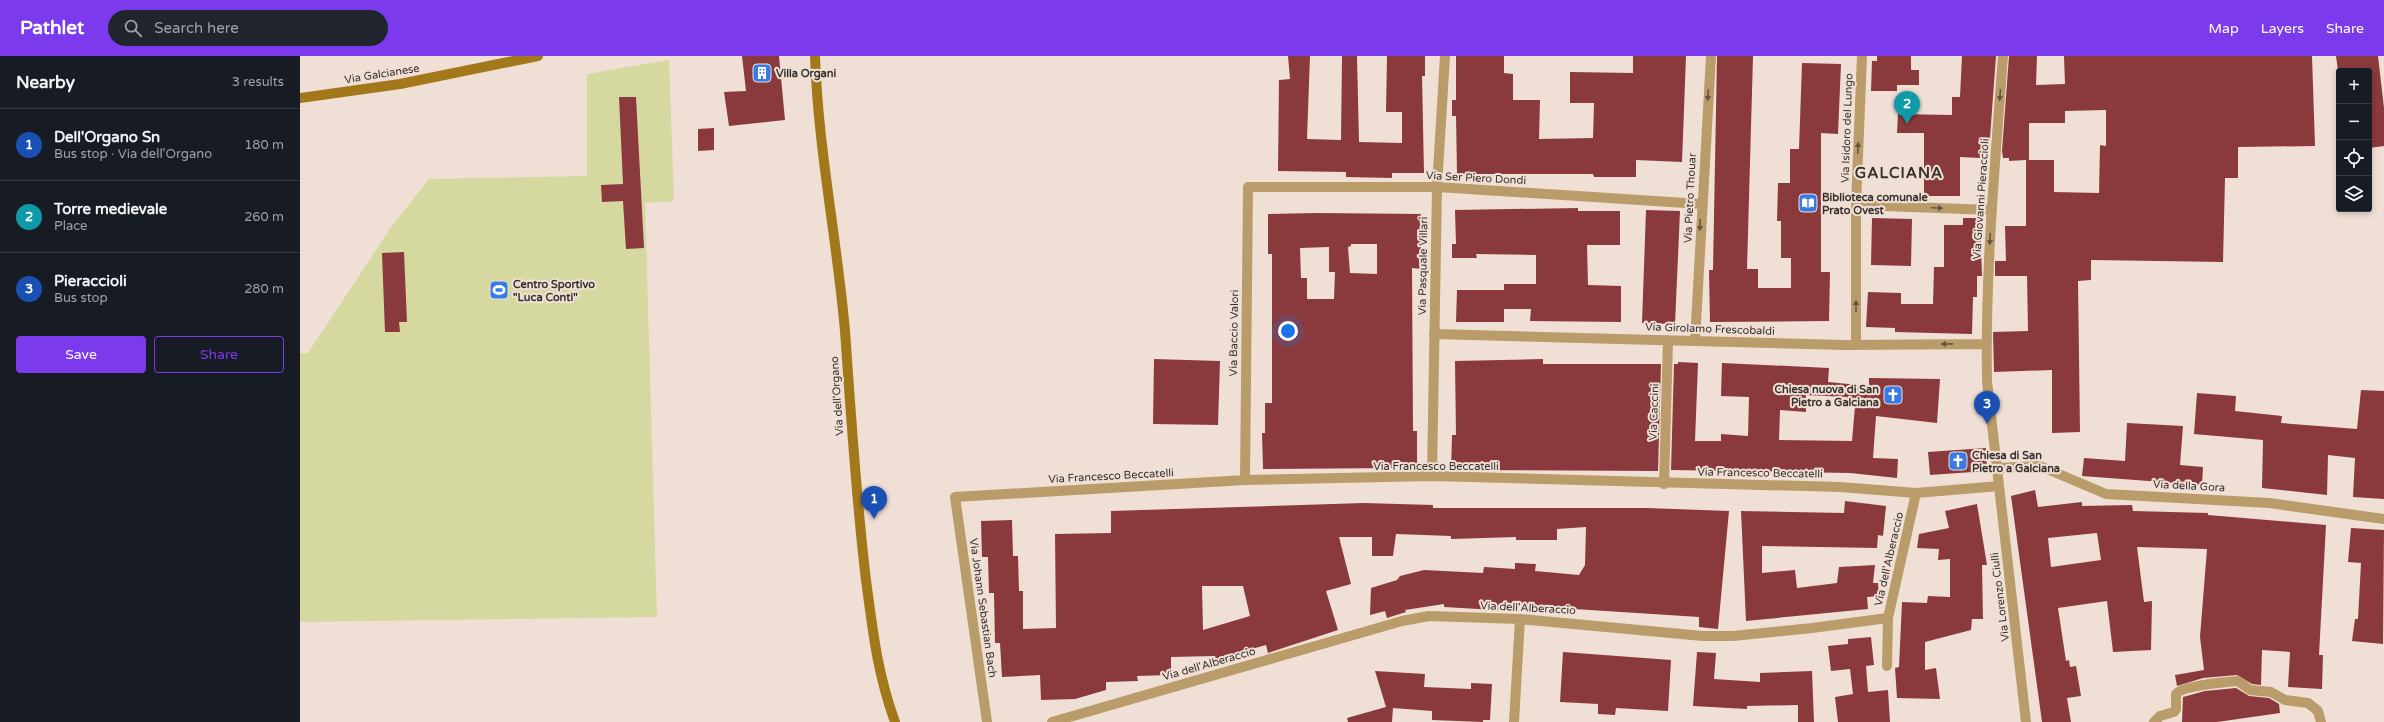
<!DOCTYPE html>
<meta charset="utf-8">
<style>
:root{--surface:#171b24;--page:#20242c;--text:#f1f3f6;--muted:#9ea1a6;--line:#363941;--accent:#7c3aed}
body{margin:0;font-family:"Varela Round",sans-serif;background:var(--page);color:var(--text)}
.controls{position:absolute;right:12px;top:12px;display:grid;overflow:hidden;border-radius:4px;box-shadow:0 2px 6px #0003}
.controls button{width:36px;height:36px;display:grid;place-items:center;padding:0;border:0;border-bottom:1px solid var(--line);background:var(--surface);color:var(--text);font:20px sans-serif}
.you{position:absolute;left:988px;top:275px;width:14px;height:14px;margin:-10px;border:3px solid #fff;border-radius:50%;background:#1a73e8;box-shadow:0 0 0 6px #1a73e833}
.badge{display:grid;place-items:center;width:26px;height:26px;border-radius:50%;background:var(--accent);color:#fff;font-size:13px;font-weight:700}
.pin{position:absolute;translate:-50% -33px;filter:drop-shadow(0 1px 2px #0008)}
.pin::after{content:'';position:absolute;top:21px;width:14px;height:12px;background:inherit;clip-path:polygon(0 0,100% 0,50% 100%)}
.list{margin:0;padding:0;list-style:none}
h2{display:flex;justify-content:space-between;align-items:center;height:52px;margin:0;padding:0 16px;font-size:17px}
h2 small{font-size:13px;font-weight:400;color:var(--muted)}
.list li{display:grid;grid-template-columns:26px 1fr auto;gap:12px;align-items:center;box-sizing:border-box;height:72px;padding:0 16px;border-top:1px solid var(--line)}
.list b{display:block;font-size:15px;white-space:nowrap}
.list p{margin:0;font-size:13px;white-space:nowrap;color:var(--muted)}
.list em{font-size:13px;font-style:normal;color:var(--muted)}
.actions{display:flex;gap:8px;padding:12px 16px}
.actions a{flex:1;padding:9px 0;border:1px solid var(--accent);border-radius:4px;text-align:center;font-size:14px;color:var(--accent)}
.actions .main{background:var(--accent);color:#fff}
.icon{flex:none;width:22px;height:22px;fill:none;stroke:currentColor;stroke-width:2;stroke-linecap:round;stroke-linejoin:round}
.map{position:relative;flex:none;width:2084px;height:666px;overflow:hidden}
header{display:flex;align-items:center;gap:24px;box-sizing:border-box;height:56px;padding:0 20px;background:var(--accent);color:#fff}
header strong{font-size:19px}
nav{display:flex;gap:22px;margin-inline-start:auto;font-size:14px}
.search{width:280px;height:36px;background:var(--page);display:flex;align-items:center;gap:10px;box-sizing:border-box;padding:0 14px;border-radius:22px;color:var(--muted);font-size:15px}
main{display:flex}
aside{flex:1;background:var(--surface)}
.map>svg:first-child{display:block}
</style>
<header>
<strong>Pathlet</strong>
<div class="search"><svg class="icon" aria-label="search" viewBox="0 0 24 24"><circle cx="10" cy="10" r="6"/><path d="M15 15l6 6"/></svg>Search here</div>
<nav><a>Map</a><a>Layers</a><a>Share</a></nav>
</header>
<main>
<aside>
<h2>Nearby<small>3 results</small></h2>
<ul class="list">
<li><span class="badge" style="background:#1a4fb4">1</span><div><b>Dell'Organo Sn</b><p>Bus stop · Via dell'Organo</p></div><em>180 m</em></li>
<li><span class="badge" style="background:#0f9aa8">2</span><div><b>Torre medievale</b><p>Place</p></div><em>260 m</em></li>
<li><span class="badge" style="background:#1a4fb4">3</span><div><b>Pieraccioli</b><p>Bus stop</p></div><em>280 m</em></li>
</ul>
<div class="actions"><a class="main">Save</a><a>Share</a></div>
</aside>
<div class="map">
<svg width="2084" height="666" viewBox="0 0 2084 666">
<rect width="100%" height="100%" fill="#f0dfd5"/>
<!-- green -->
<path fill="#d5d9a0" d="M369,4L374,145L345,147L357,561L0,566V297H8L92,170L129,123L287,120V18Z"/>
<!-- building -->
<path fill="#8a3a3c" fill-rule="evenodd" d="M442,0H479L485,64L429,70L424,36L446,35Z
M988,0H1010L1007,83L1041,84L1042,0H1057L1059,86L1102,87V56H1086L1087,0H1125V20H1122L1124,117H1092V122L1046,121V116L978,115L979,24L990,23Z
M1156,0H1204V17L1213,18V44H1240L1239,83L1293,82L1294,47H1270V16L1333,17V0H1386L1382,106L1336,104V121H1294L1293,118H1157L1156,60H1152V44H1156Z
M1417,0H1453L1447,213H1458V232H1491V202H1481V165H1477L1478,127H1490V93H1499L1502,7L1541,8L1538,78L1521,77V216H1530L1529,265L1410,266L1409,214H1413Z
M1577,0H1611V14H1619V29H1597V35H1571L1572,5H1577Z
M1662,0H1696L1689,95H1680V102L1660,101V140H1624V77H1597L1598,58L1652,59V41H1660Z
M1709,0H1737L1736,29L1765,28L1764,0H2012L2015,90L1938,91V122H1925L1923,206L1791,204V224L1778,225L1780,376L1752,377V314L1694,316L1693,276L1728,275L1727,220H1695V205H1706L1705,170H1726V104L1709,105V102H1703L1702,95ZM1806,54V90L1800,89L1799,137L1754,136V104H1729V67H1765V55Z
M2036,0H2078L2084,52V90L2069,92V15H2038Z
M319,41H336L344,192L326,193L323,145L302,146L301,129L323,128Z
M414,72V94L398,95V73Z
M1278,152V155H1320V189H1287L1288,229L1321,230V266L1230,265L1231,253H1204V266H1156L1157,234H1204V228H1236V199L1176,198L1177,202H1152V188H1156L1155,154Z
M1346,154L1380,155L1375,268L1342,267Z
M1016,157L1121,158V213L1112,212L1113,375H1117V408H1093V412L963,413L962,377H965V347H972V198H968V158ZM1051,188H1077V218L1050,217L1048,191L1051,190ZM1029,191V216H1035L1034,243H1007V222H1001L1000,192Z
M1572,162L1612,163L1611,210L1571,209Z
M1663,162H1680L1682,220H1677V241H1673L1672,278L1595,276V272L1566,271L1568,236L1601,237V248H1633L1634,211H1644V169H1663Z
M104,196L107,266H99L100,276H85L82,197Z
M854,303L920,305L918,369L853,368Z
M1243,303V308H1361L1358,415L1151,414L1152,379H1156L1155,305Z
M1378,306L1398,307L1395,385H1421V378L1448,380L1449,341L1421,340L1422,307L1529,312L1528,326L1569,330V322L1640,323L1637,367L1576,360L1573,402L1598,403L1597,422L1550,417L1371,414L1374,308H1378ZM1506,339L1547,341L1546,349L1555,350L1552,385L1479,384L1480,354L1506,356Z
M2061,334L2084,335V443L2053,441L2055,402L2028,399L2027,439L1962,432L1963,384L1894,378L1897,337L1936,340L1935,355L1982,360L1981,367L2057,373Z
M1827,367L1883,370L1880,409L1903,411L1902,429L1782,420L1784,402L1825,405Z
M1686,392L1687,415L1630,419L1628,396Z
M1735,434L1738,451L1782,446V450L1832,449L1833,455L1908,457V459L2026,469L2019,599H2023L2022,633L1988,631L1990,596L1962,594L1961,629L1952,628L1937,619L1903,622L1877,630L1875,619L1904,614L1900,581L1907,493L1837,491L1844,546L1852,545L1851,594L1813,596L1807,545L1758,552L1766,605L1769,604L1770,611L1776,610L1781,640L1767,642L1771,666H1742L1711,440ZM1797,477L1801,504L1751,511L1748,482Z
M1545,445L1586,450L1583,480L1578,479L1577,492L1462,490V517L1495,514L1497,532L1537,527L1539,511L1575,509L1573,527H1578L1579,540L1567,541L1568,553L1446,565L1441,455L1544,457Z
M1064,447L1133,449V452H1347L1429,455L1418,573L1399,571V561L1212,549V555L1144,551V548L1105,554L1106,556L1087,562L1085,555L1070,559L1071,532L1097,524L1100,520L1124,514L1183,517L1184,511L1215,513V507L1236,508L1235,515L1279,519L1285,509L1286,471L1257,473V484H1216V481L1151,483V480L1096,478L1093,500H1072V481H1039L1051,528L1026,535L1038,574L968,597L966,589L916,603L915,600L871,601V619L837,620L838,625L806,626V634L775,643L741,644L740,619L702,621L700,587H695L694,537H689L688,501H682L681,465L712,464L713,500H718L719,535H723V573L756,572L755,478L811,477V455ZM902,530H943L950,560L903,574Z
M1677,448L1687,509H1682L1683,563H1672L1671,574L1625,586V614L1636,612L1640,643L1597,642L1595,612L1599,611L1602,546L1627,547L1628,540L1650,541V503L1638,504L1639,493L1617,492L1619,478L1649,472L1645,455Z
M2051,472L2084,474L2083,588L2052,585L2055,563H2058L2061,507L2048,506Z
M1571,581L1574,609L1566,610L1568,636L1588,634L1590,666H1538L1535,641L1553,638L1550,613L1531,615L1528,590L1548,588V583Z
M1263,596L1371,604L1368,655L1316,652L1315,659L1298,658V648L1260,646Z
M1397,596L1416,597L1414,623L1460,626V617L1512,615L1514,666H1498V649L1447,650V653L1393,650Z
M1075,615L1125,618L1124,631L1171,633V627L1192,628L1190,664H1183V666L1132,664V655L1093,652L1092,666H1048L1047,662L1086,651Z
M1936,632L1949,640L1969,642L1979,648L1980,657L1917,666H1882L1883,641L1905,635Z"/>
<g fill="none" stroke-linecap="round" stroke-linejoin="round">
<!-- street -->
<path stroke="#b99c69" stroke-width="10" d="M1703,0C1695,108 1685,217 1687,325L1726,666
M1556,149L1692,154
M1134,278L1544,289L1686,288
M1395,285L1411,0
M1556,289V149L1562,0
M1697,412L1740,410L1806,438L1969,447L2084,463
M1132,420L1137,131L1145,0
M945,424L948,131H1137L1401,148
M1364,428L1368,284
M1587,610L1588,562
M687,666L655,441L945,424L1132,420L1540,431L1616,437L1699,430
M752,666L1102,565L1129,560L1220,563L1403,580H1433L1512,572L1588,562L1616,437
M1214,666L1220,563
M1854,666L1860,660L1874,656L1876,653V638C1882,630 1925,626 1938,625L1950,634L1971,636L1985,644L2008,647L2018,655L2021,666"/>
<!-- secondary -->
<path stroke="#a3781b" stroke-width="10" d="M515,0C518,92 537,183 545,275C551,358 556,442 566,524C573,576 577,616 595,666
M0,42L100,28L238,0"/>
</g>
<!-- one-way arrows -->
<defs><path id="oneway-solid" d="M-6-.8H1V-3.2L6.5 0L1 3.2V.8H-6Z"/></defs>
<g fill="#645642">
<use href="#oneway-solid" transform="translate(1408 39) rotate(94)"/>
<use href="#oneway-solid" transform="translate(1700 39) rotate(94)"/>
<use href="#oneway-solid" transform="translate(1558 92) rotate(-88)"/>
<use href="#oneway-solid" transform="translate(1637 152) rotate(2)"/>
<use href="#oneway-solid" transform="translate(1400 169) rotate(92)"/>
<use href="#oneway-solid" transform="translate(1690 183) rotate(92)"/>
<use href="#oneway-solid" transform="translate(1556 250) rotate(-90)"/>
<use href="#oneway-solid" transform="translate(1647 288) rotate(179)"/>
</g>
<!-- icons -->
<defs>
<symbol id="building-square" viewBox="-11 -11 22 22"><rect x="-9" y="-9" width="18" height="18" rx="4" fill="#397ae9" stroke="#f0dfd5"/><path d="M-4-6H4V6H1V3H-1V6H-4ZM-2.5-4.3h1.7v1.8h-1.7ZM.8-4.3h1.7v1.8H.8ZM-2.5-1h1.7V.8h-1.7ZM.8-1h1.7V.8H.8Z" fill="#fff"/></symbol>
<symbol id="library-square" viewBox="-11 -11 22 22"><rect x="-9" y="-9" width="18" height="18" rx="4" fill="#397ae9" stroke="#f0dfd5"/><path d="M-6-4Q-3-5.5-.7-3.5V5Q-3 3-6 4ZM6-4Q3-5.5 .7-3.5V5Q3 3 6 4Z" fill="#fff"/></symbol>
<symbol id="stadium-square" viewBox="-11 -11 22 22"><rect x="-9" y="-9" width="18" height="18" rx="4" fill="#397ae9" stroke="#f0dfd5"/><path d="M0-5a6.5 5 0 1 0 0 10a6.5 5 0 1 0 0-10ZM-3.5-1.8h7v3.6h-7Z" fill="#fff"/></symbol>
<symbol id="church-square" viewBox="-11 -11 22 22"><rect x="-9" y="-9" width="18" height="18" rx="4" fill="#397ae9" stroke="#f0dfd5"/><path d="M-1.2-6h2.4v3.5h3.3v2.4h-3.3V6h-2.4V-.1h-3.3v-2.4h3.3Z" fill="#fff"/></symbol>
</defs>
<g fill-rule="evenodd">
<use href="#building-square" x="451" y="6" width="22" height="22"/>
<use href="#library-square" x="1497" y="136" width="22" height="22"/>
<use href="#stadium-square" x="188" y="223" width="22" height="22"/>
<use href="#church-square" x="1582" y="328" width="22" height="22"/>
<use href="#church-square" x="1647" y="394" width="22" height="22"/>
</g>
<g text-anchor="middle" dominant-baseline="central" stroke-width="4" stroke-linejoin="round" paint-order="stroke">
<!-- poi labels -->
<g font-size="11" font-weight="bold" fill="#37312d" stroke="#f0dfd5" text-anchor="start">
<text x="476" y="17">Villa Organi</text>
<text x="1522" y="141">Biblioteca comunale<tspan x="1522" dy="13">Prato Ovest</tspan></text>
<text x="213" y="228">Centro Sportivo<tspan x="213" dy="13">"Luca Conti"</tspan></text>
<text x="1579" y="333" text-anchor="end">Chiesa nuova di San<tspan x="1579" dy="13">Pietro a Galciana</tspan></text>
<text x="1672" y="399">Chiesa di San<tspan x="1672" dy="13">Pietro a Galciana</tspan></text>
</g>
<!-- street labels -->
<g font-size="11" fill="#37312d" stroke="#f0dfd5">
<text transform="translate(82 18) rotate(-9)">Via Galcianese</text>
<text transform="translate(1547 72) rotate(-88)">Via Isidoro del Lungo</text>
<text transform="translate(1176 122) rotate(3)">Via Ser Piero Dondi</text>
<text transform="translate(1390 142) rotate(-87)">Via Pietro Thouar</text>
<text transform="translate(1681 143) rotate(-86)">Via Giovanni Pieraccioli</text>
<text transform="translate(1123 210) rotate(-89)">Via Pasquale Villari</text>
<text transform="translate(1410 273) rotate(2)">Via Girolamo Frescobaldi</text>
<text transform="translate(934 277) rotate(-89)">Via Baccio Valori</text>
<text transform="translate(537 340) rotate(-94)">Via dell'Organo</text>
<text transform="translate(1354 356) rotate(-88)">Via Caccini</text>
<text x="1136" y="410">Via Francesco Beccatelli</text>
<text transform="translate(1460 417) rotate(1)">Via Francesco Beccatelli</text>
<text transform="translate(811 420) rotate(-3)">Via Francesco Beccatelli</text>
<text transform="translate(1889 430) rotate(3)">Via della Gora</text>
<text transform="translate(1589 503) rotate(-77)">Via dell'Alberaccio</text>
<text transform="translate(1700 541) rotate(-97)">Via Lorenzo Ciulli</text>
<text transform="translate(683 552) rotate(82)">Via Johann Sebastian Bach</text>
<text transform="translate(1228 552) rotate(3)">Via dell'Alberaccio</text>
<text transform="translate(909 608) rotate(-16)">Via dell'Alberaccio</text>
</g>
<!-- district labels -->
<g font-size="15" font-weight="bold" letter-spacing="1" fill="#37312d" stroke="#f0dfd5">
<text x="1599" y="117">GALCIANA</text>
</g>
</g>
</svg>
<div class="controls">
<button>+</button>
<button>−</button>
<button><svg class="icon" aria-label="locate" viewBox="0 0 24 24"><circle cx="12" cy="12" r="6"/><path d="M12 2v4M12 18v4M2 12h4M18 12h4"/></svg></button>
<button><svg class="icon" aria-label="layers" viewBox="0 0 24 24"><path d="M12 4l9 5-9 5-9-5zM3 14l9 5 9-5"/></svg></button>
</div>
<div class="you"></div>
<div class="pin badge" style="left:574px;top:463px;background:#1a4fb4">1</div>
<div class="pin badge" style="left:1607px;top:68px;background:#0f9aa8">2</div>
<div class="pin badge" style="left:1687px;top:368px;background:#1a4fb4">3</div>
</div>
</main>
